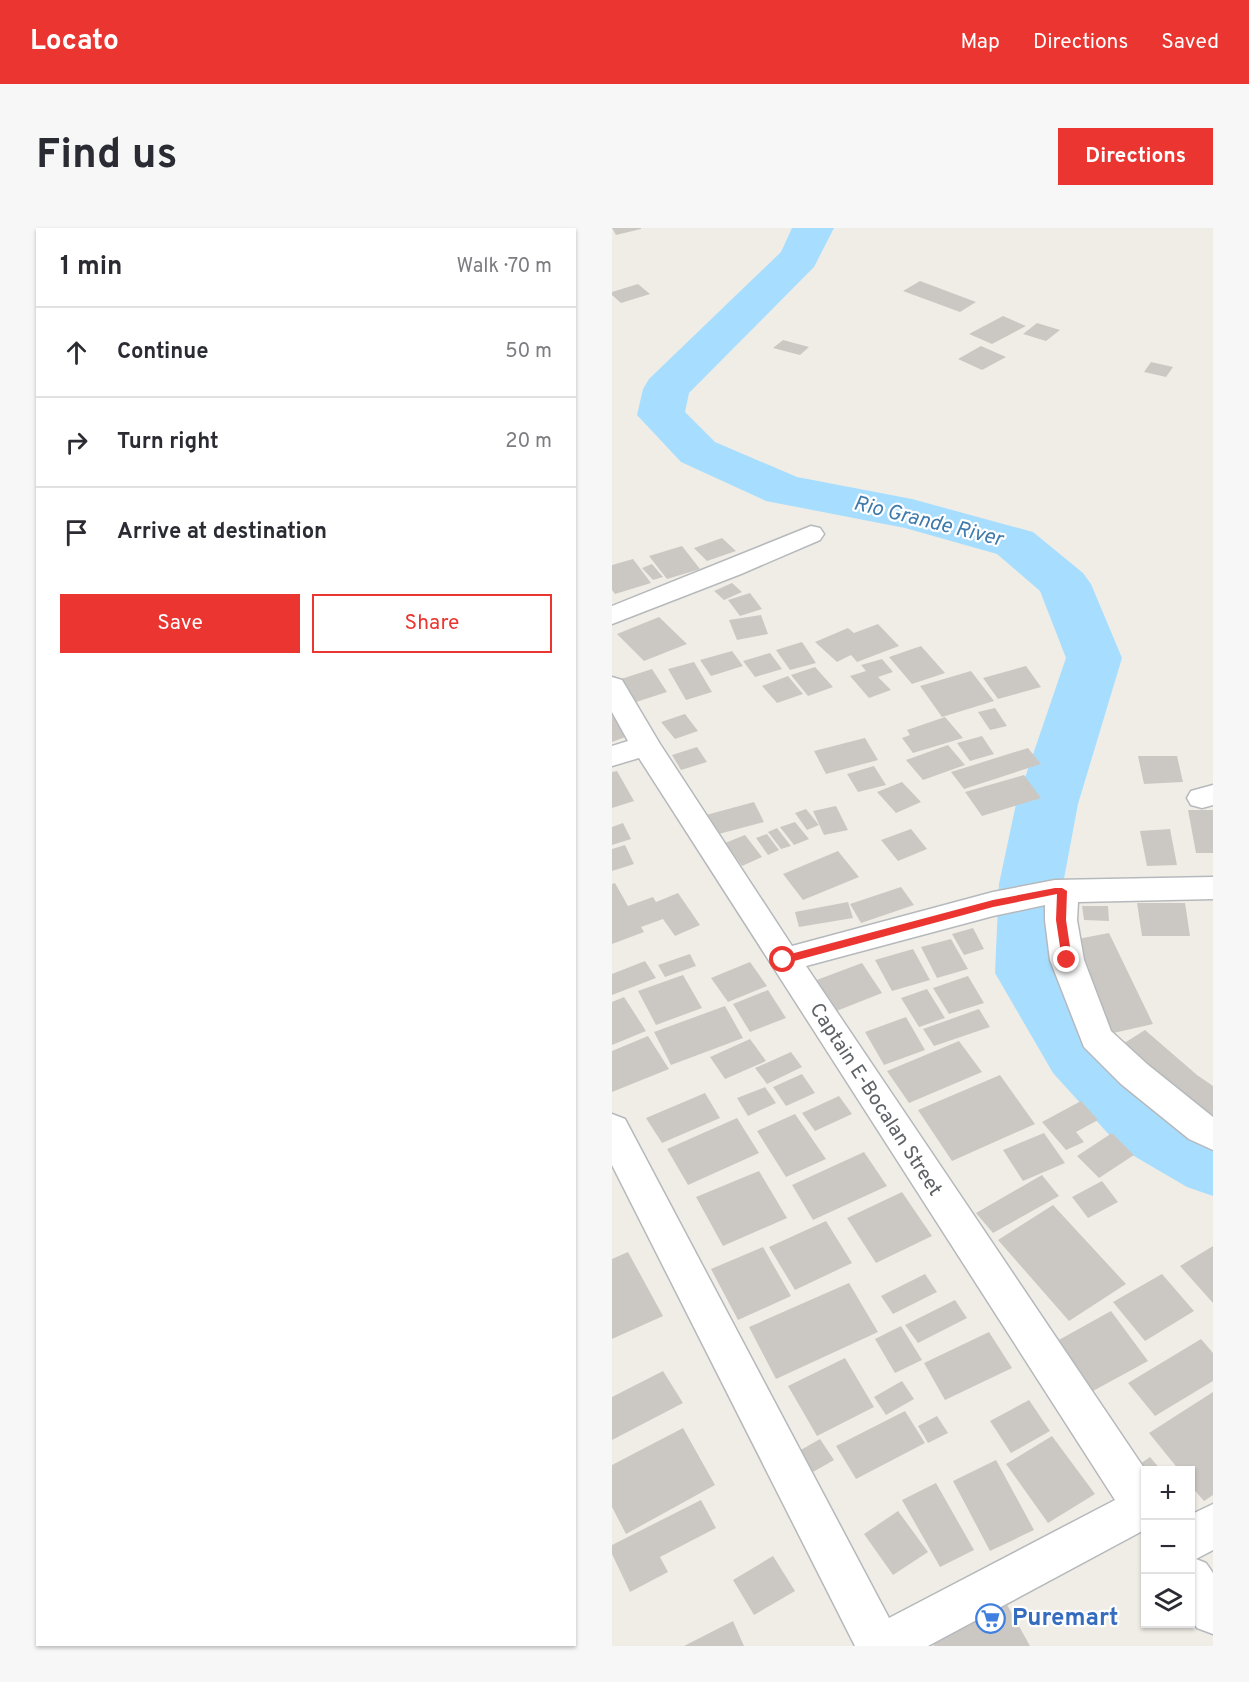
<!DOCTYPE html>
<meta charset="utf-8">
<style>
:root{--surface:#fff;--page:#f7f7f7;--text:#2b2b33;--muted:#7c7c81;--line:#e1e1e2;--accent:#ea3531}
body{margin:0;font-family:Overpass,sans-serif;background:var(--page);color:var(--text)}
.controls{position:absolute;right:18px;bottom:18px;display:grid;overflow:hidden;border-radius:0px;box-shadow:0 2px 4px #0004}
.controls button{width:54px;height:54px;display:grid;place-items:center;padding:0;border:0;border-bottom:2px solid var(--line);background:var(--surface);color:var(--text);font:30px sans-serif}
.stop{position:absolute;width:18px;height:18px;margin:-14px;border:4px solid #ea3531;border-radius:50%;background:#fff}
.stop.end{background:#ea3531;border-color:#fff;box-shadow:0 2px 6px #0008}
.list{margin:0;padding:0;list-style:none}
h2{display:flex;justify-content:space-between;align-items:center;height:78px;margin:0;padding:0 24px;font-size:26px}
h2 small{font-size:20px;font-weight:400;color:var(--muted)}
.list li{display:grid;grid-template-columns:39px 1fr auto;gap:18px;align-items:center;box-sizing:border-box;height:90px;padding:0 24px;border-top:2px solid var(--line)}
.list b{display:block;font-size:22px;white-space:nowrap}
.list em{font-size:20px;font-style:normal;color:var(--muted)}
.actions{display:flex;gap:12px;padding:18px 24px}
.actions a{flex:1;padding:14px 0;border:2px solid var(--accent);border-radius:0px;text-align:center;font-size:21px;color:var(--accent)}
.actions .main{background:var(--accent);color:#fff}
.icon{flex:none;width:33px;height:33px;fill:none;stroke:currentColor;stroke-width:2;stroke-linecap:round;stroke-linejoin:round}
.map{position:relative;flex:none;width:601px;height:1418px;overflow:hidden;border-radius:0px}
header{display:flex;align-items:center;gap:36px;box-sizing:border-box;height:84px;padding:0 30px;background:var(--accent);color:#fff}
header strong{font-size:28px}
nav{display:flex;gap:33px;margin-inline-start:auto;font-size:21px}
.intro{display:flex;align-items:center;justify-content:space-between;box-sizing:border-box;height:144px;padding:0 36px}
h1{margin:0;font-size:42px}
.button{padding:15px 27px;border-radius:0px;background:var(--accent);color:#fff;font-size:21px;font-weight:700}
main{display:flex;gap:36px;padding:0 36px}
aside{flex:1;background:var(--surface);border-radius:0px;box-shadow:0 2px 4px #0004}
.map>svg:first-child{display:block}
</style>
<header>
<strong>Locato</strong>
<nav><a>Map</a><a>Directions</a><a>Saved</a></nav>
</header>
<div class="intro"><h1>Find us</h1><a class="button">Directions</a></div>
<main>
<aside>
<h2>1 min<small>Walk · 70 m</small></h2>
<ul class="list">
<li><svg class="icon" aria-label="ahead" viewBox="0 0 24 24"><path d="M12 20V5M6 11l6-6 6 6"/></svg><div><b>Continue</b></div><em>50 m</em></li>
<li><svg class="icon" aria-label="right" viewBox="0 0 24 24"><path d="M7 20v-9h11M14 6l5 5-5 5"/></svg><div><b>Turn right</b></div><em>20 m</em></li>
<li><svg class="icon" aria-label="arrive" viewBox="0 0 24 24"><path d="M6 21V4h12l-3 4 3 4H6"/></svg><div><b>Arrive at destination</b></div></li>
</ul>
<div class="actions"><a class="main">Save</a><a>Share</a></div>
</aside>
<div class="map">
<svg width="601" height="1418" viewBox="0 0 601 1418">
<rect width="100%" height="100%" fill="#f0ede6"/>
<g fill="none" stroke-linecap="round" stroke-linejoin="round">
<!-- river -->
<path fill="#a7deff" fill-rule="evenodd" d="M180,0H222L202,39L77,165L73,184L103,214L185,249L300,271L421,304L471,345L479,356L510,430L466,576L451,656V743L491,807L562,879L601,902V968L575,959L510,921L441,845L383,745L387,656L404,576L454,430L428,363L385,326L293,300L154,273L69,234L25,187L31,161L37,151L169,24Z"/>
</g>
<!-- building -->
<path fill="#cbc8c3" d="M0,0H29V1L4,7Z
M308,53L364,74L348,84L291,63Z
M26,56L38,66L9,75L0,67V64Z
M391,88L414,98L380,116L357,106Z
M425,95L448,102L434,113L411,106Z
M171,112L197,119L188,127L161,120Z
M369,118L394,129L370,142L346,131Z
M539,134L561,139L554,149L532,144Z
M110,310L124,323L95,333L82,320Z
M70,318L88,341L55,351L37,328Z
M21,331L39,355L3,366L0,362V337Z
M40,336L51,349L41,352L30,340Z
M120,355L130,364L112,372L102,363Z
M138,365L150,381L128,388L116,372Z
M149,387L156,406L125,412L117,392Z
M47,389L75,416L32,433L5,406Z
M266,396L287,418L245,434L239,427L225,434L203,414L236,400L242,405Z
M190,414L204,435L178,442L164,422Z
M309,418L333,445L300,456L277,429Z
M120,423L131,438L99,448L88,432Z
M158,425L170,441L143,449L131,433Z
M270,431L281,444L266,449L279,462L257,470L238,448L254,443L249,437Z
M82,434L100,464L74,472L56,441Z
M414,438L429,459L386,471L371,450Z
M203,439L221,459L196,468L179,447Z
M40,441L55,464L21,475L6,452Z
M359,443L382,473L330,489L308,458Z
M176,448L191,466L165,475L150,458Z
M0,480L19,507L0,514Z
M383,480L395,498L378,502L366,484Z
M73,486L86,503L63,511L49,494Z
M333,489L351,510L301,525L290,510L298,507L295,502Z
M370,508L382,526L358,533L345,515Z
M253,510L266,532L214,546L202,523Z
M336,517L353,537L311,552L294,532Z
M85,519L95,534L69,542L60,527Z
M416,520L429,536L352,561L339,544Z
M526,528H565L571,554L532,556Z
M262,538L274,557L246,564L235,546Z
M5,543L22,573L0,580V544Z
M412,547L429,570L370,588L353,564Z
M290,554L309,574L284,585L265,564Z
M142,574L152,594L103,607L94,587Z
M224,578L236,602L212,607L201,583Z
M194,581L207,597L195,602L183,585Z
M576,582H601V625H584Z
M183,594L197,611L182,617L168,599Z
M11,595L19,611L0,617V599Z
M165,600L179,618L169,621L156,604Z
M299,601L315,621L286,633L269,612Z
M558,601L565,637L535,638L528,603Z
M155,606L167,622L156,627L144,610Z
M133,607L150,629L130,638L113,615Z
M13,617L22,636L0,643V621Z
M226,623L247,649L191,672L171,646Z
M3,655L16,678L41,669L44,674L66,665L88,697L63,708L51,691L29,699L32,704L0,716V656Z
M289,659L302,677L249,695L238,676Z
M236,674L241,690L187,699L183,684Z
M525,675H573L578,708H530Z
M470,678H496L497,693L472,692Z
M361,700L372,721L352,727L340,706Z
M497,705L541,796L497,806L455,713Z
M339,711L356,741L325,750L309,719Z
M301,721L318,752L280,763L263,732Z
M78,726L84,738L53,749L46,737Z
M33,733L44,750L0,767V746Z
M138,734L155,758L116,774L99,750Z
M250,735L270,765L222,784L202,753Z
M71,747L90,780L44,797L26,763Z
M356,748L372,775L337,786L321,760Z
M315,761L333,790L307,799L289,770Z
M156,762L174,790L138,804L121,776Z
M12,769L34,803L0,817V774Z
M113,778L131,810L59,837L42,804Z
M367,781L378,799L322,818L311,801Z
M294,789L313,822L272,837L253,804Z
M533,802L585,847L601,858V896L506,819Z
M36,808L57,841L0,864V823Z
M138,811L154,833L113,851L98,829Z
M347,813L370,844L297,875L275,843Z
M179,824L190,839L155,856L143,840Z
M190,846L203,865L174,878L161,859Z
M388,847L423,896L340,933L306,882Z
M153,859L164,875L136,888L125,870Z
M93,865L108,890L50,915L34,890Z
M227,868L240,886L203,903L190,885Z
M469,873L486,892L464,904L472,914L454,922L430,894Z
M183,886L214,931L174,949L145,903Z
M125,890L147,925L76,957L55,921Z
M432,905L453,935L411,953L391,922Z
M500,905L522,927L487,950L465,928Z
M252,924L275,958L201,992L180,957Z
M147,943L175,990L111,1018L84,969Z
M430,947L447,968L381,1005L364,985Z
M490,953L506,974L476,990L460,969Z
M290,964L320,1008L264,1035L235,990Z
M441,977L514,1056L457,1093L386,1012Z
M214,993L240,1035L183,1062L157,1019Z
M601,1018V1075L568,1038Z
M151,1019L179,1068L126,1092L99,1041Z
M16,1024L51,1088L0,1111V1031Z
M313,1046L325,1064L281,1086L269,1068Z
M550,1046L582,1083L533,1113L501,1074Z
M237,1055L266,1104L164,1151L137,1099Z
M343,1072L355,1090L306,1115L293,1097Z
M499,1083L536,1133L481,1163L445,1113Z
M289,1098L310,1132L283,1145L263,1111Z
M377,1104L400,1140L333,1172L312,1135Z
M589,1111L601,1125V1153L543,1188L516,1155Z
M233,1130L262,1179L205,1208L176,1158Z
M51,1143L71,1175L0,1212V1169Z
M290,1153L302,1171L274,1187L262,1169Z
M601,1164V1267L592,1273L578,1257V1242H567L537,1205Z
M417,1172L438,1203L399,1225L378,1193Z
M293,1183L313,1215L244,1251L224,1218Z
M325,1188L336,1205L316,1215L306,1198Z
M71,1200L103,1257L14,1306L0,1279V1237Z
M440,1208L483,1266L436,1295L394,1236Z
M208,1211L222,1232L201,1244L187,1223Z
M538,1229L549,1242L522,1240Z
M384,1232L422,1302L378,1323L341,1253Z
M324,1255L362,1322L328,1339L290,1272Z
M89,1272L104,1300L48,1329L56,1344L18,1364L0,1326V1317Z
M286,1283L316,1324L281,1347L252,1306Z
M161,1328L183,1363L142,1387L121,1352Z
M393,1373L418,1418H322L318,1410Z
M121,1393L132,1418H72Z"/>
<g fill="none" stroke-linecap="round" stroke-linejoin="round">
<defs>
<path id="minor" d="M199,298L208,300L212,306L208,312L129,346L0,396V378Z
M0,449L10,452L48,516L180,718L381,664L443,652L601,649V671L466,674L465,692L472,732L499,803L535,836L601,889V922L577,911L509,856L472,819L438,732L433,692V677L381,688L194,738L534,1243V1301L316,1418H243L0,937V886L13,891L277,1390L503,1272L27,530L0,538V518L16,513L0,484Z
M601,557V577L590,580L579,577L575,570L579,563Z
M601,1276V1322L584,1331L594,1335L601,1345V1406L585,1400L578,1390V1287Z"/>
</defs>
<!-- minor casing -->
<use href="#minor" stroke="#b6b9bc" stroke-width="3"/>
<!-- minor -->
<use href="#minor" fill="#fff" fill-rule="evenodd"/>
</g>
<!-- route -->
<path fill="#ea3531" d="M443,660H450L455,663L454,692L460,732L455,735L450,732L444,692L445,666L381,679L171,736L167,732L171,728L381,672Z"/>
<!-- icons -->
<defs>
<symbol id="supermarket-ring" viewBox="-11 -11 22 22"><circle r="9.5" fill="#fff" stroke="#3f7fe0" stroke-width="1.5"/><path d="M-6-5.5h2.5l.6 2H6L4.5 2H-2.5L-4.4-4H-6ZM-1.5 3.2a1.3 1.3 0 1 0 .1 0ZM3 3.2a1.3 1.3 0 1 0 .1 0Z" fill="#3f7fe0"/></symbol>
</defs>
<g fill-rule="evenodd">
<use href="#supermarket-ring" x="362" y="1374" width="33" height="33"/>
</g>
<g text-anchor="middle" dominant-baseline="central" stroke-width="4.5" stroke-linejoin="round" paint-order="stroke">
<!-- street labels -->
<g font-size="20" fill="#5d6266" stroke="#fff">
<text transform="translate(263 872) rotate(57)">Captain E-Bocalan Street</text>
</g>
<!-- water labels -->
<g font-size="21" font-style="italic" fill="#3f7aaa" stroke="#fff">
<text transform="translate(316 294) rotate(14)">Rio Grande River</text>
</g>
<!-- near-shop labels -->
<g font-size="24" font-weight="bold" fill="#366cbe" stroke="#fff" text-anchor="start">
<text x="400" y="1391">Puremart</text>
</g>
</g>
</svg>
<div class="controls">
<button>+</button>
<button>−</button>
<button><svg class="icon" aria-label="layers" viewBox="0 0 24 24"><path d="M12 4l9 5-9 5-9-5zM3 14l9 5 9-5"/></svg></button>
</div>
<div class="stop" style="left:171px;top:732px"></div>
<div class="stop end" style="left:455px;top:732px"></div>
</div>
</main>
